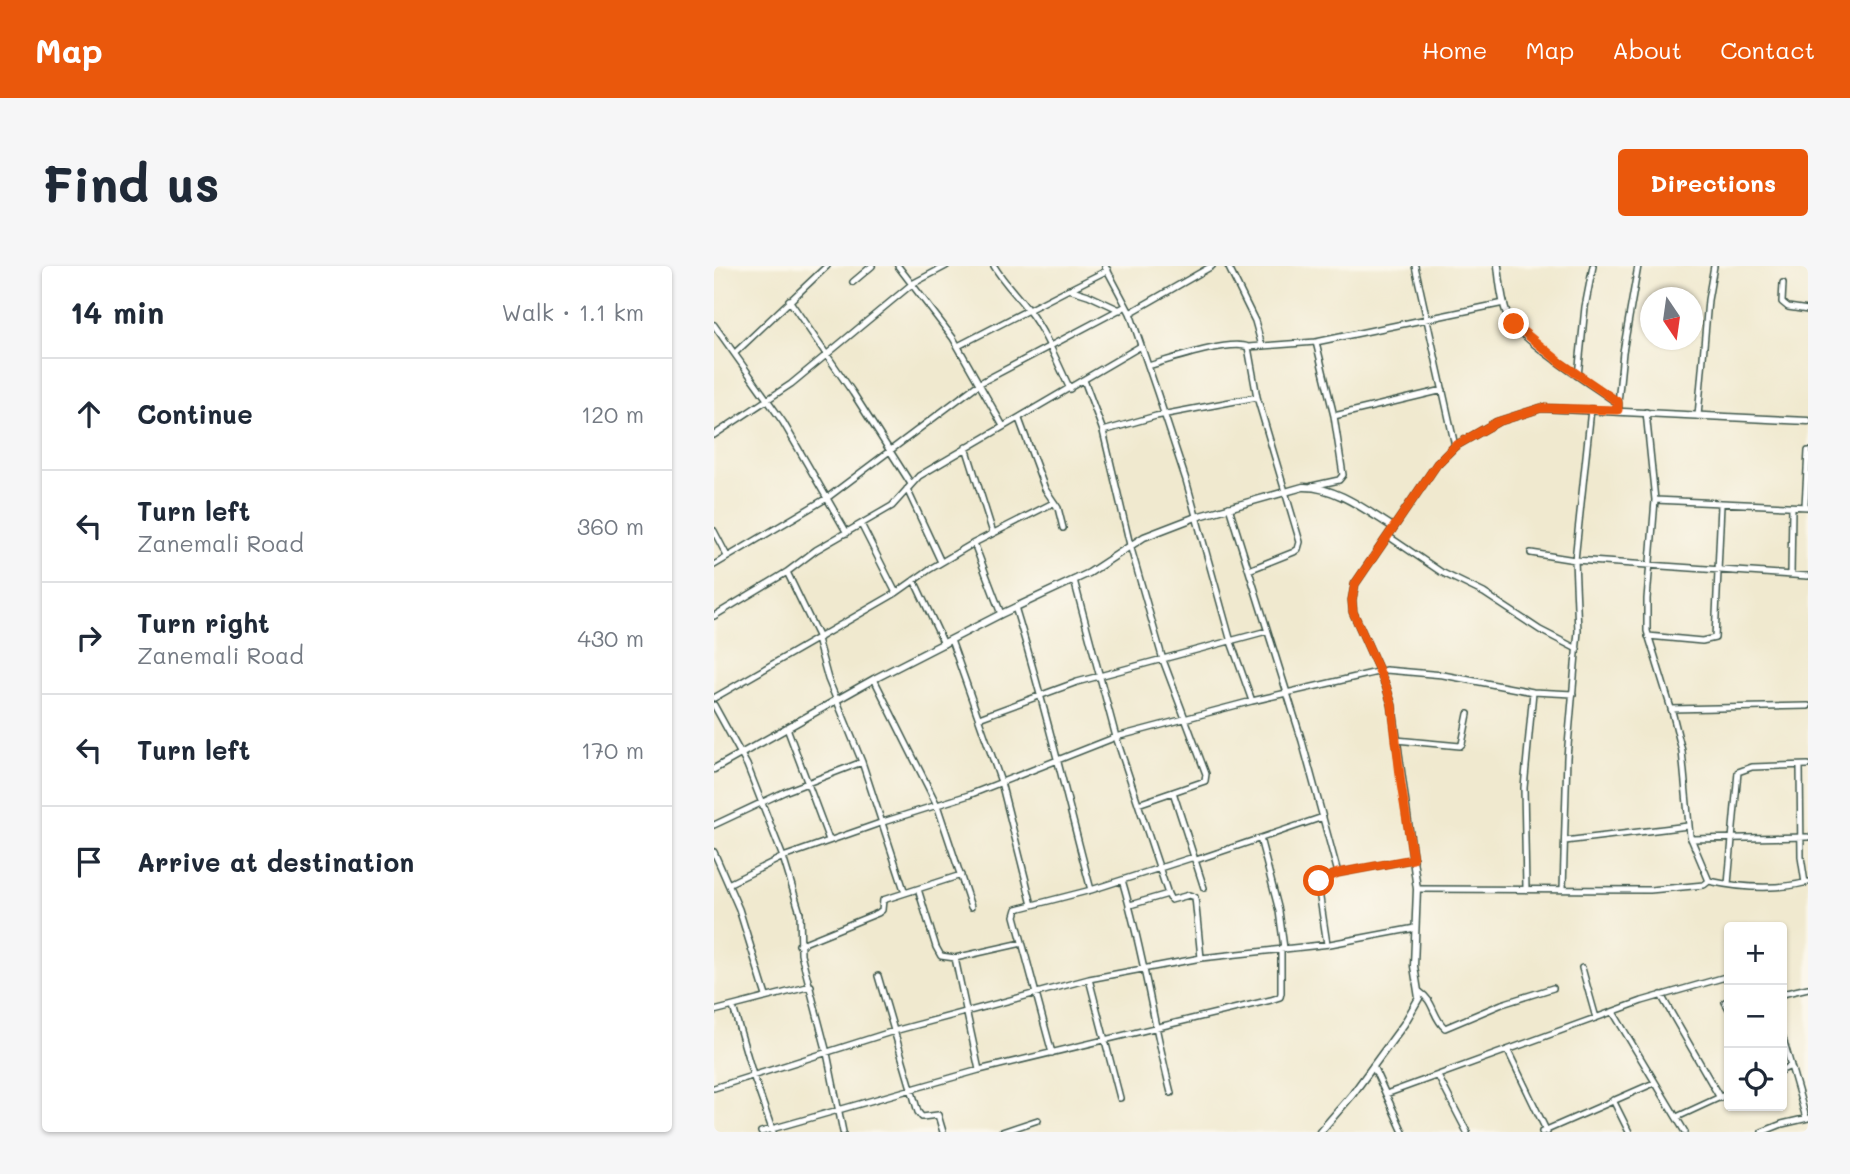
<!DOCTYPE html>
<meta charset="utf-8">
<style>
:root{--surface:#fff;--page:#f6f6f7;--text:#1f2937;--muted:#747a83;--line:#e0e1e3;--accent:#ea580c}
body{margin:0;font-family:Mali,sans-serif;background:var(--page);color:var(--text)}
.controls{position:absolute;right:21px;bottom:21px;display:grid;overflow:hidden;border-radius:7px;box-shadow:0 2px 5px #0004}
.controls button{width:63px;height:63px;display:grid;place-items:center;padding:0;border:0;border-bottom:2px solid var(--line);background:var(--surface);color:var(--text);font:35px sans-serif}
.compass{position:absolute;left:926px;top:21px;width:63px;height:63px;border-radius:50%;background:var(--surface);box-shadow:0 2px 5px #0004;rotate:167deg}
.stop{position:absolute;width:21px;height:21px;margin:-16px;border:5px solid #ea580c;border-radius:50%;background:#fff}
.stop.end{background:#ea580c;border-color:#fff;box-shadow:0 2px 7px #0008}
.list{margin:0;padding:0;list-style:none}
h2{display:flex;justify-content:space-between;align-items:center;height:91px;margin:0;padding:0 28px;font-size:30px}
h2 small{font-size:23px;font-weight:400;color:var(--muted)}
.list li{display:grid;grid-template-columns:46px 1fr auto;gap:21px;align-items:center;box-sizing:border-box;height:112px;padding:0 28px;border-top:2px solid var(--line)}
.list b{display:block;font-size:26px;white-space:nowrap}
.list p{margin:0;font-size:23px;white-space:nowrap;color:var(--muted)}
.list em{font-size:23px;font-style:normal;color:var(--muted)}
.icon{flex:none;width:38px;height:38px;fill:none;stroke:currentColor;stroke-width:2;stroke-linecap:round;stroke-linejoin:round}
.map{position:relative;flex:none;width:1094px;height:866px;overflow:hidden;border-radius:7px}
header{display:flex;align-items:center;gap:42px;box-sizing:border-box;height:98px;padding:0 35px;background:var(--accent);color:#fff}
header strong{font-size:33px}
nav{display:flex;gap:38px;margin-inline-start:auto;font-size:24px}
.intro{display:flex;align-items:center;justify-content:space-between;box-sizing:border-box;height:168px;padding:0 42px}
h1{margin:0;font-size:49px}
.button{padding:18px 32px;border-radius:7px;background:var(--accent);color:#fff;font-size:24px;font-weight:700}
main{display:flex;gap:42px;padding:0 42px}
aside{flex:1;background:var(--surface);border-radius:7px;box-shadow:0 2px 5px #0004}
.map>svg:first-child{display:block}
</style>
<header>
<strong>Map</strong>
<nav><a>Home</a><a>Map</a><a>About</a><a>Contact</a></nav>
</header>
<div class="intro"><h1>Find us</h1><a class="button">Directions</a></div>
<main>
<aside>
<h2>14 min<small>Walk · 1.1 km</small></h2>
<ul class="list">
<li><svg class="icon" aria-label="ahead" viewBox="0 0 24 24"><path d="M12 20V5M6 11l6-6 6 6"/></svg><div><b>Continue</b></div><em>120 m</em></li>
<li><svg class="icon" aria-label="left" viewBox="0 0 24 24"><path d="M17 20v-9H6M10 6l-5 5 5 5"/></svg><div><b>Turn left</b><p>Zanemali Road</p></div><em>360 m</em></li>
<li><svg class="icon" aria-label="right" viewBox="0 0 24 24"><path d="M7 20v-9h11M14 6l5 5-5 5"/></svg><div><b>Turn right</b><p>Zanemali Road</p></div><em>430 m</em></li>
<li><svg class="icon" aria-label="left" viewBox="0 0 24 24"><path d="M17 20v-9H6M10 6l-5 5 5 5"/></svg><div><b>Turn left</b></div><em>170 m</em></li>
<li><svg class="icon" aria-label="arrive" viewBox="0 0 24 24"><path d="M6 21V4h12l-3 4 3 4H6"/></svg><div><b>Arrive at destination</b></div></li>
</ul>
</aside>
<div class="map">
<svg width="1094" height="866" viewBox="0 0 1094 866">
<rect width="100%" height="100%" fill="#fbf7ec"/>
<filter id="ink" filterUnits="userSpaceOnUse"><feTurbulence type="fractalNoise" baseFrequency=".0143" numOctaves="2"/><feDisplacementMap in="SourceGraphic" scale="14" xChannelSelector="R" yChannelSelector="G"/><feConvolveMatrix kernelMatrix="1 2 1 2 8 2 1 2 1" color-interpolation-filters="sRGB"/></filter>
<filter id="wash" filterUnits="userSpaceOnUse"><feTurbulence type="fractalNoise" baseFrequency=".00686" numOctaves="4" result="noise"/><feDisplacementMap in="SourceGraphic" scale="28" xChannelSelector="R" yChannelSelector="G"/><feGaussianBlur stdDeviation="1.57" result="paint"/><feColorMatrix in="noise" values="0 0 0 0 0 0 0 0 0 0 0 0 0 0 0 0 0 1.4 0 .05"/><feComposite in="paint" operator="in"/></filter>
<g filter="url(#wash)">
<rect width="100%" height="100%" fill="#f0e9cf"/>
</g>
<g filter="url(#ink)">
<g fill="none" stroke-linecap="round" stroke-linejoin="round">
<defs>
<path id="minor" d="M184,0L239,72L289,160
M280,0C290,17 303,29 314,44C332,67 343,96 356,123
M391,0L416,47L444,129L472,214L517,376L538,435
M514,0L541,55L548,80
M701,0L741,180
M139,16L158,0
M1069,17L1068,36L1074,41L1094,44
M356,23L394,4
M75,34L139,127L197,218
M416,47L498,0
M0,59L69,156L133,267
M244,80L355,23L374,29L406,44
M534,81L543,131L586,276L584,283L580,286L535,304
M21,87L113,0
M434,100C455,94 516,73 534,81L602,76L790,37
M864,110L871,41L879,0
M370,114L389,165L416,279L449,394L492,508L491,515L459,526L490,622
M904,137L909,86L924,0
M932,146L941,234L933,333V365L959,449L968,485L976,570L995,615
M620,150L729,124
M984,150L994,34L1000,0
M305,153L331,223L344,242L349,262
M389,165L442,150L543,131
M0,169L77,118L198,18L232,0
M252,181L279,267
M598,220L625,214L629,209L620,150L602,76
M193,223L227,296
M941,234L1094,241
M1091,240L1094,185
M515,241L588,475L624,607L700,593
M148,260L182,327
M0,265L13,290
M674,270L727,306L770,327L826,364L863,383
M260,277L287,348
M817,287L861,294L1094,310
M0,299L113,232L266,117L412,40
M73,306L105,372
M1077,309L1078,241
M200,314L230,378
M360,314L402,471L454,628L457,634L475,629L481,631L487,692
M301,341C330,435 352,530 377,624
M0,350L73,306L102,284L178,240L205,210L427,80
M934,370L988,375L1001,372L1007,239
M103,373L114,413L148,496L191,627L247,609
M237,374L287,516L318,639
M160,413L223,539L257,641
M0,432L182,327L216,303L260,277L339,237
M0,439L33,499L69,591L86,647L87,688L113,787L129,866
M957,443L1094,440
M265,452L363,416L553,365
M73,462L115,574
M682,474L746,480L748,478L754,448
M1086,501L1087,591L1091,617
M424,538L459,526
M0,559L70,526L148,496
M546,572L565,645L570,682
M977,573L1094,571
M851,575L974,560
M0,586L25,643L52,730
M482,594L609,551
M408,614C429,684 439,756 457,827
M14,618L69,591L169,556L255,529L402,471L538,435L672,404L729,409L819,426L859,428
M1014,618L1024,506L1038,501L1094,499
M812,622L810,522L819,426
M204,623L222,681L227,690L241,692L308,677
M703,623L936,624L990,619L995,615C1027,622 1063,624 1094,616
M849,623L853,491L864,365L861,294L877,143
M416,639L454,628
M613,678L604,619L607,613L624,607
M85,679L164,647L168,644L169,634L191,627
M241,692L265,804
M868,702L882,752
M164,710L204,846L208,851L224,849L229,866
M375,713L406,832
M706,726C720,735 719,752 731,762L788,738L839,722
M1068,728L1094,722
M947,729L1006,832
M1011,736L1015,743
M19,741L39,809L59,866
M0,745L97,720
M899,746L971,866
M1068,769L1092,852
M794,785L833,866
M338,787L301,650L303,643L377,624L480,591
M659,800L689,866
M1068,804L1077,800
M724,810L753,866
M0,822L180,765L375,713L487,692L616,678L701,662
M672,828L928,735L1015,710
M899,834L915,866
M963,851L1015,827
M47,866L265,804L557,734L566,731L567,727V682
M288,866L324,854
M828,866L940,817
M1048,866L1068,858L1094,852"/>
<path id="tertiary" d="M784,0C786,16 787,33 793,48C804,73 879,119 904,137V144
M0,503L160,413L287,348L375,307L430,271L482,251L589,221C621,220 653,245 679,261
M606,866L638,829L690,758L705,732L700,700L703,623L678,439L672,420L639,346L638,334L641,318L723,198L741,180L783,156L827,142L1094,155"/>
</defs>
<!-- minor casing -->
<use href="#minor" stroke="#3e574b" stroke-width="8"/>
<!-- tertiary casing -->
<use href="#tertiary" stroke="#3e574b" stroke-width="9"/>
<!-- minor -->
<use href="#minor" stroke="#fff" stroke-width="5"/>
<!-- tertiary -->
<use href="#tertiary" stroke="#fff" stroke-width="6"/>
</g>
</g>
<g fill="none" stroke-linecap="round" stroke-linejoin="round" filter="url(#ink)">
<!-- route -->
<path stroke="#ea580c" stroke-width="9" d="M605,615L624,607L699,593L687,518L678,439L672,420L639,346L638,334L641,318L723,198L741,180L783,156L827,142L904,144V136L847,97L800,58"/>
</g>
</svg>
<div class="controls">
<button>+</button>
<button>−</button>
<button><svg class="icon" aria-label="locate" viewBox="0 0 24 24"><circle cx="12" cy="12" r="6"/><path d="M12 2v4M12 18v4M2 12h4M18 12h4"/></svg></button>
</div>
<svg class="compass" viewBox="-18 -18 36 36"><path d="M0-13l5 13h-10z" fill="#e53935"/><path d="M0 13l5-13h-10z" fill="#747a83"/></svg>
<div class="stop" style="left:605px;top:615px"></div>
<div class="stop end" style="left:800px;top:58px"></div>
</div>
</main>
